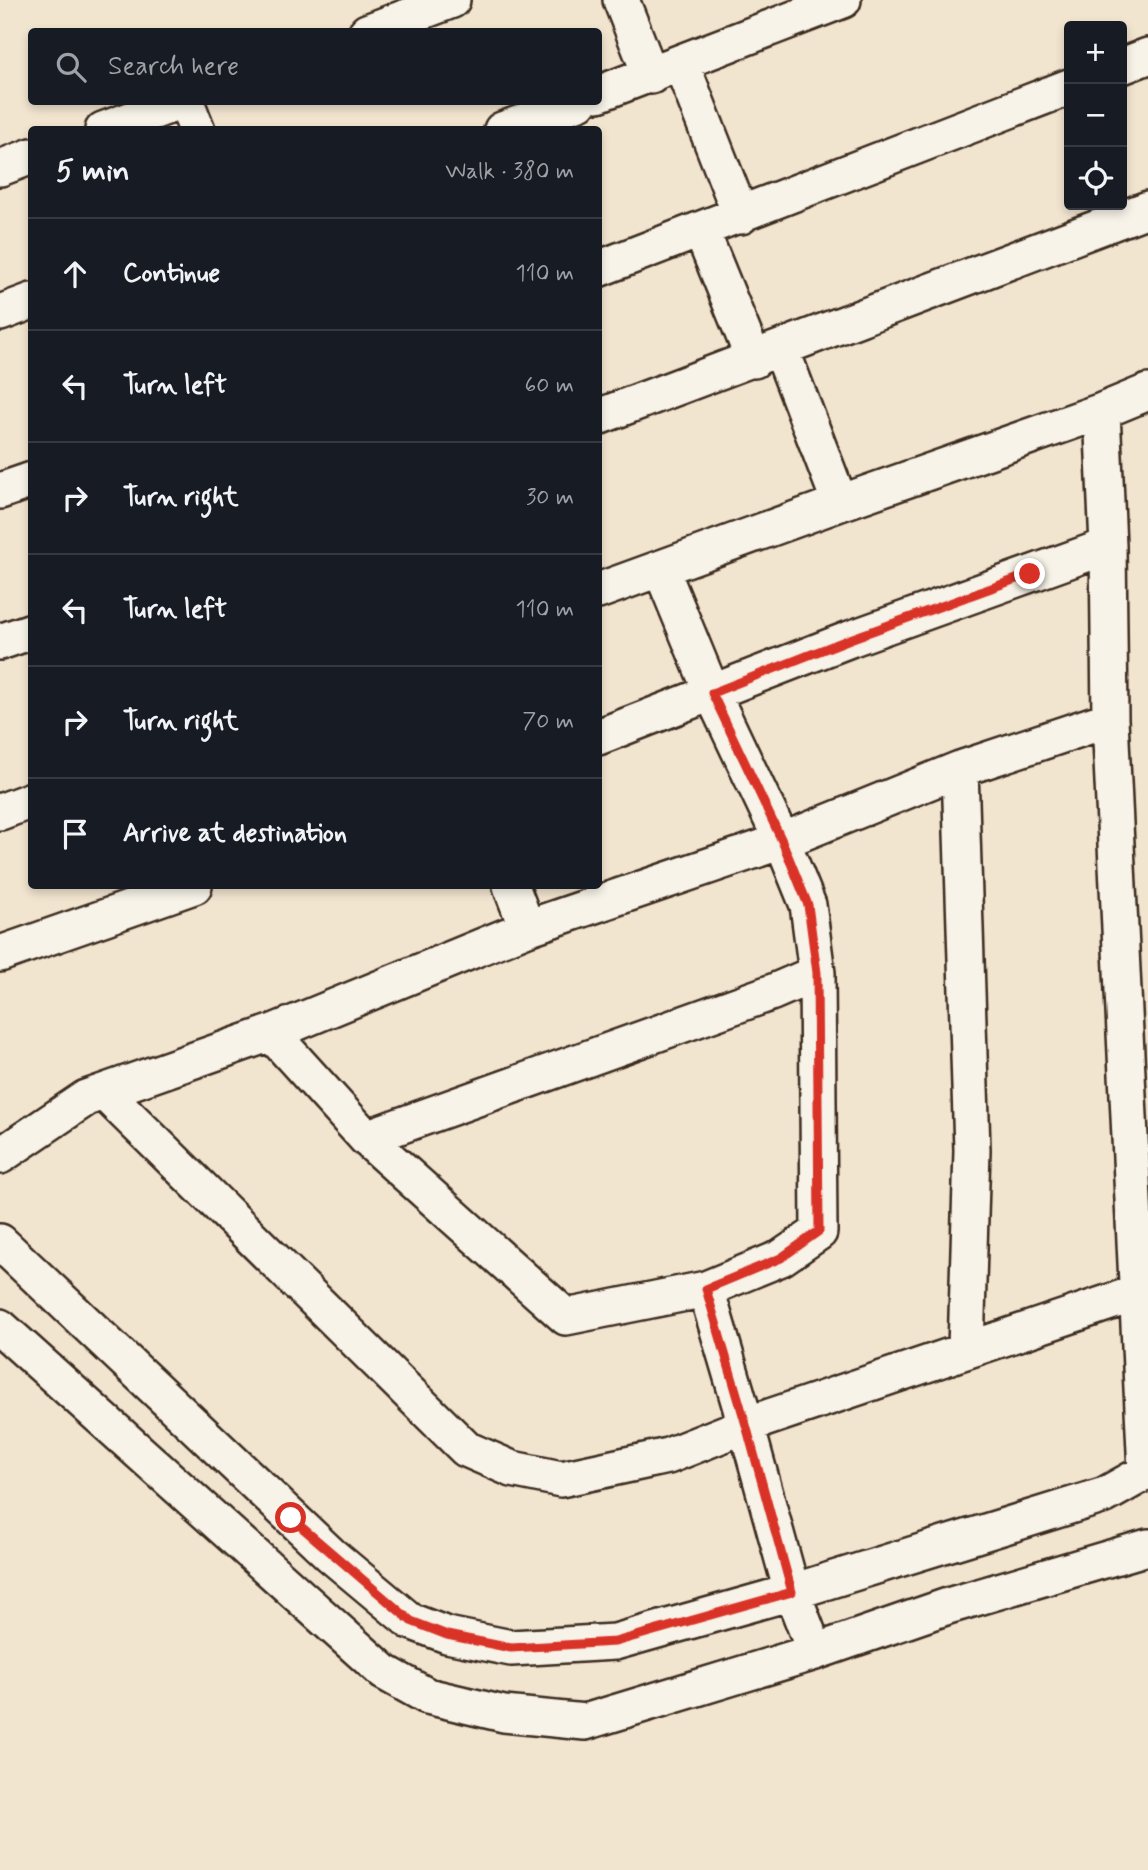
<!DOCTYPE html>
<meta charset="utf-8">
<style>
:root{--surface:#171b24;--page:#242831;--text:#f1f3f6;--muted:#9ea1a6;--line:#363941}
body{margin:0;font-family:Mynerve,sans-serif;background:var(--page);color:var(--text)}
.controls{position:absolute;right:21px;top:21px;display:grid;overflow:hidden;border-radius:7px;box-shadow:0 4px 10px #0003}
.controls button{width:63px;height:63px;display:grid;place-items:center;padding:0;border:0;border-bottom:2px solid var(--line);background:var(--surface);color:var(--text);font:35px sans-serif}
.stop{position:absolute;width:21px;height:21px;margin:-16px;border:5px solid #d93025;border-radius:50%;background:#fff}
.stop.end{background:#d93025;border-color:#fff;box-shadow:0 2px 7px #0008}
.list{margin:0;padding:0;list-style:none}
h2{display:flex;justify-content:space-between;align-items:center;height:91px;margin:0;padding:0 28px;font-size:30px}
h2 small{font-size:23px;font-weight:400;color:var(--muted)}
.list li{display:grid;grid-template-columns:46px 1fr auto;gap:21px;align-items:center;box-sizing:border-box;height:112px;padding:0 28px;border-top:2px solid var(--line)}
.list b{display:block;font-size:26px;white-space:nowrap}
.list em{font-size:23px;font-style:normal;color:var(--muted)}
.icon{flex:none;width:38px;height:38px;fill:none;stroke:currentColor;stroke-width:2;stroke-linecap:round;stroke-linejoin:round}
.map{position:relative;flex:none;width:1148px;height:1870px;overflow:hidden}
.search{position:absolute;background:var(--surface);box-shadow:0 4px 10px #0003;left:28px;top:28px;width:574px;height:77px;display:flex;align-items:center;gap:18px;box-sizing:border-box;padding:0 24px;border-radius:7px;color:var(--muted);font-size:26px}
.panel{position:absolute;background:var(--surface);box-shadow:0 4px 10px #0003;left:28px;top:126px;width:574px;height:763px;border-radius:7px}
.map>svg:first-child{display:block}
</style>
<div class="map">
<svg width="1148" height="1870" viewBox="0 0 1148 1870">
<rect width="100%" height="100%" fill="#f2e5d0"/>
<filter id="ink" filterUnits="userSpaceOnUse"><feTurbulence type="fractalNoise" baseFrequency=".0143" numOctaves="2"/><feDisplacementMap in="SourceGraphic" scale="14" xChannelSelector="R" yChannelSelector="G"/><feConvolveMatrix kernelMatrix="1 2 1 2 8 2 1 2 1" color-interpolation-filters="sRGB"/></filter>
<g filter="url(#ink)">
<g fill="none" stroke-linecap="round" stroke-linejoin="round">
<defs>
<path id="minor" d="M621,0L651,76
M367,32L452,0
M681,63L741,216
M1122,66L1148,56
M598,94L843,0
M186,102L197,130
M103,130L179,102
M502,130L579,102
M0,168L32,156
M701,230L754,360
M598,269L1069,87
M0,313L32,301
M781,349L840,503
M598,417L1148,209
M0,491L32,480
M598,591L840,503L1102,411L1148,392
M0,642L32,631
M598,737L850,639L1108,546
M960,769L972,1150L966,1349
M0,812L32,800
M511,886L527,928
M0,954L194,886
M271,1033L366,1138L566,1317L706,1289L781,1258L819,1232L817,973L808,905L782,841L712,693L661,569
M104,1092L466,1449L512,1469L561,1479L668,1456L746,1425L1137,1293
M366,1138L773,992L817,973
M0,1156L86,1098L271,1033L527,928L782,841L960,769L1110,719
M0,1242L331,1555L410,1621L447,1635L511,1648L615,1642L792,1592L1105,1495L1146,1472L1110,719L1108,546L1102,411
M706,1289L746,1425L792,1592L815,1652
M0,1327L384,1672L427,1696L504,1714L585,1722L815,1652L948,1606L1148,1547"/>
</defs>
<!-- minor casing -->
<use href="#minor" stroke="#3b2a1e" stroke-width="40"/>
<!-- minor -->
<use href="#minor" stroke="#f7f3e8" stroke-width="35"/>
</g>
</g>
<g fill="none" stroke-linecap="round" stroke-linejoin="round" filter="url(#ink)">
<!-- route -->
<path stroke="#d93025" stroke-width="9" d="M291,1518L411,1621L447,1635L511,1648L615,1642L792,1592L746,1425L706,1289L781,1258L819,1231L817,973L808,905L782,841L712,693L850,639L1030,574"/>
</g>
</svg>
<div class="controls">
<button>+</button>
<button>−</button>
<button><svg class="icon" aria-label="locate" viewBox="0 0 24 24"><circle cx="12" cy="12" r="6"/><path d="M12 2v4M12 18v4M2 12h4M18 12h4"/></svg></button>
</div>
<div class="stop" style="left:291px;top:1518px"></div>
<div class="stop end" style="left:1030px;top:574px"></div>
<div class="search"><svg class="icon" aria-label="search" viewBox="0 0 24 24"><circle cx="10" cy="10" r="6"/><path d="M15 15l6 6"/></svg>Search here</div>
<section class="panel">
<h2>5 min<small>Walk · 380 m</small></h2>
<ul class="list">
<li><svg class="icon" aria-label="ahead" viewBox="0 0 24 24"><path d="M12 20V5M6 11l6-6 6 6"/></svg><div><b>Continue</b></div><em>110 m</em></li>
<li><svg class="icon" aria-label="left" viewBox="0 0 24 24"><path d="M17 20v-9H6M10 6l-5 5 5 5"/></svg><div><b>Turn left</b></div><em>60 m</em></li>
<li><svg class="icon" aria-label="right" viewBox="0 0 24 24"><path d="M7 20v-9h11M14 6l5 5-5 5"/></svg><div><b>Turn right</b></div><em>30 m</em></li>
<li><svg class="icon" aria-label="left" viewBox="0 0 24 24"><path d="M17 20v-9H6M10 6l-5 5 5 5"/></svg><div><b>Turn left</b></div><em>110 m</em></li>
<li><svg class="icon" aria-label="right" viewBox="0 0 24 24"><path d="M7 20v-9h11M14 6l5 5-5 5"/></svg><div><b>Turn right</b></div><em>70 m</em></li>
<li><svg class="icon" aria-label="arrive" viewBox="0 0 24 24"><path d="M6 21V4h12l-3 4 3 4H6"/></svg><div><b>Arrive at destination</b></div></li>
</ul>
</section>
</div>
